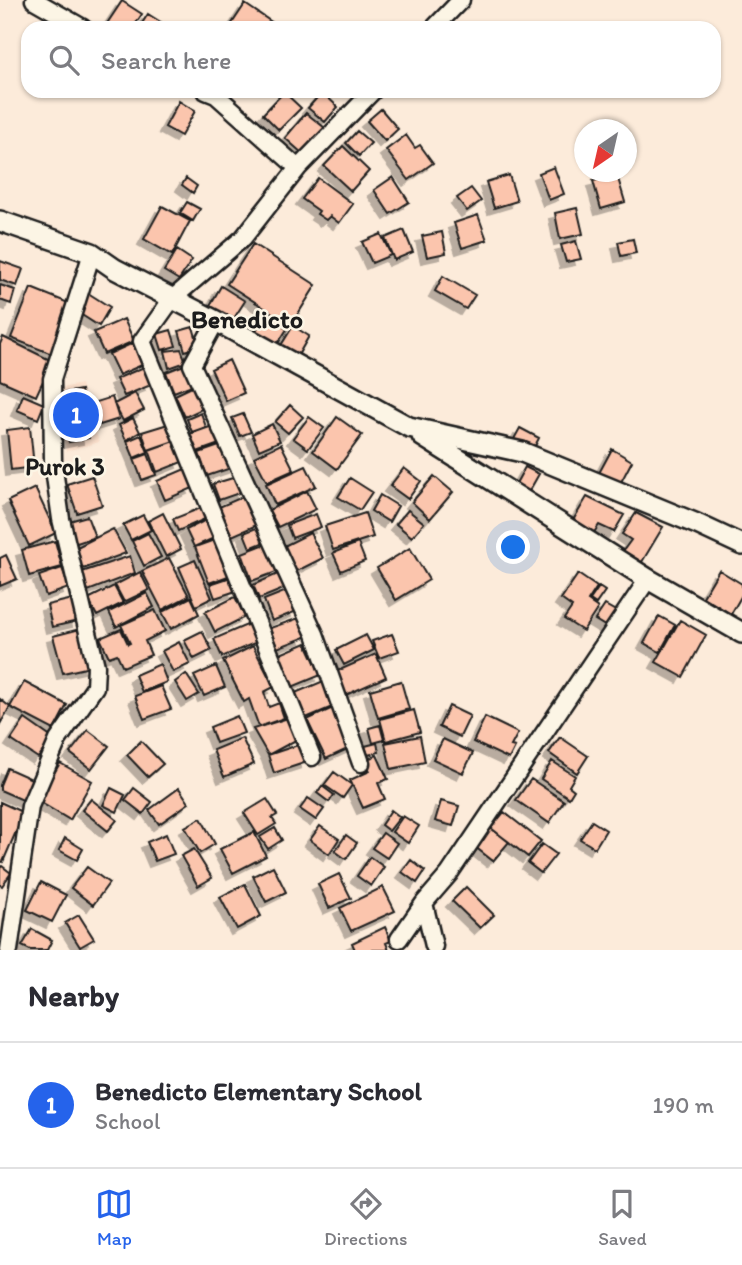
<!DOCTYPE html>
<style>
:root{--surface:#fff;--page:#f7f7f7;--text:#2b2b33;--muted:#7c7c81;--line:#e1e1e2;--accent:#2563eb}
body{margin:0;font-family:Itim,sans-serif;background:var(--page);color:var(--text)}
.compass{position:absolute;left:574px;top:119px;width:63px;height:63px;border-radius:50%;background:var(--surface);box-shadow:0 2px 5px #0004;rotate:214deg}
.you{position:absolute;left:514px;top:548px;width:24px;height:24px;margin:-18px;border:5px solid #fff;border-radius:50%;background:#1a73e8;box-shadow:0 0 0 10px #1a73e833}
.badge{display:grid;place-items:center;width:46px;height:46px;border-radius:50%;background:var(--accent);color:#fff;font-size:23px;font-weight:700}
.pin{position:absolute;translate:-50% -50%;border:4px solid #fff;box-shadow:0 2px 7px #0006}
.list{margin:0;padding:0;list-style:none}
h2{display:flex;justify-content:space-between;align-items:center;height:91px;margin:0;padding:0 28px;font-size:30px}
h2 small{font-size:23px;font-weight:400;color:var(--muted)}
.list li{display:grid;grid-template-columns:46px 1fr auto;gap:21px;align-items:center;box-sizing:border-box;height:126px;padding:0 28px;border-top:2px solid var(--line)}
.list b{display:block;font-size:26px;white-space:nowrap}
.list p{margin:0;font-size:23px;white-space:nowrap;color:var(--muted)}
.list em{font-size:23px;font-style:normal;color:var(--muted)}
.icon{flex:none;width:38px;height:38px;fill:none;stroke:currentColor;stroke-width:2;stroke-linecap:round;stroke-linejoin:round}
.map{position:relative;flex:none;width:742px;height:950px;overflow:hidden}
.search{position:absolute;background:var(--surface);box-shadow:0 2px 5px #0004;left:21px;right:21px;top:21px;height:77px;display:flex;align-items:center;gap:18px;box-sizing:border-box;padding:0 24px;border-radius:21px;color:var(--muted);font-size:26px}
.sheet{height:217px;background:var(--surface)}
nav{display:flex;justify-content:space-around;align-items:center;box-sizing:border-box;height:98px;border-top:2px solid var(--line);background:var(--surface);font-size:19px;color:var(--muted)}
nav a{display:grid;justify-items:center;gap:4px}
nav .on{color:var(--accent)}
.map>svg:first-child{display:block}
</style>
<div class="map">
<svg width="742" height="950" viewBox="0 0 742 950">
<defs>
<filter id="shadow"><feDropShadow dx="-6" dy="6" stdDeviation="0" flood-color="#0004"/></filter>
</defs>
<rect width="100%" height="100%" fill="#fcebda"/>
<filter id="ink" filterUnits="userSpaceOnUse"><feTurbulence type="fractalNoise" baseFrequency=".0143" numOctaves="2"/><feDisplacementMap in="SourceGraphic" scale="14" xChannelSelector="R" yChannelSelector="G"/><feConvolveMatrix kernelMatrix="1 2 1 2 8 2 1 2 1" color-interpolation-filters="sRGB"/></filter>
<g filter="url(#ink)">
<!-- built -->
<path fill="#fce0cc" d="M81,384L99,442L66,451L57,389Z"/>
<!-- building -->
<path fill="#fbc5ad" stroke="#1c1c1c" stroke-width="2" filter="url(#shadow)" d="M122,1L142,14L133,28H104Z
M245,4L273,23L269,28H229Z
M148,14L170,28H139Z
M284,92L301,108L279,130L263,114Z
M322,92L338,107L325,122L308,108Z
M179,101L195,111L181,136L165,127Z
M381,109L398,129L385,141L367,121Z
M306,113L325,128L303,154L285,138Z
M357,131L371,143L359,156L346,143Z
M406,135L415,148L420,145L433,163L409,180L386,150Z
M343,146L369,171L351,191L324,166Z
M554,167L564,194L549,200L539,173Z
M509,175L517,201L494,208L486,182Z
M617,175L625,202L601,209L593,181Z
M393,177L409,202L390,214L374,190Z
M186,178L197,186L193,193L182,185Z
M318,178L353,204L339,223L330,216L326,220L317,214L319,211L302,199Z
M471,188L481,201L467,211L457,198Z
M187,202L200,209L193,221L180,213Z
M162,206L190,221L172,255L144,239Z
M577,208L583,234L560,239L555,213Z
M478,215L487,240L462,248L454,223Z
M404,230L413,252L394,260L385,238Z
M442,232L446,253L427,257L422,236Z
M381,234L391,255L372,263L362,242Z
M633,239L636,253L621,256L618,242Z
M576,241L581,259L566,262L561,245Z
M253,244L316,285L291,325L227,284Z
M177,250L192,260L179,280L164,271Z
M0,261L23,269L17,286L0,280Z
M443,276L475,295L466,309L435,291Z
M0,285L15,290L11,304L0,300Z
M221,286L245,301L231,323L208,309Z
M31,288L71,304L52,354L11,338Z
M88,293L110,307L99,326L77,312Z
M265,316L287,329L277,345L255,332Z
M124,319L134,341L104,354L94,332Z
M293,326L309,336L297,357L280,347Z
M193,327L199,347L185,351L179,331Z
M171,330L176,346L162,350L157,334Z
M3,337L52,361L36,396L0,380V344Z
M133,343L142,365L119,375L109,354Z
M181,349L186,362L169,368L165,351Z
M229,360L244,393L226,401L211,369Z
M189,363L197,383L174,392L166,372Z
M144,367L151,385L124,396L116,379Z
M196,385L206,407L185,417L175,395Z
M81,390L89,438L69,442L60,394Z
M135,393L144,410L123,421L114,404Z
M23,395L44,404L38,419L17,410Z
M112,397L119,419L100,425L93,403Z
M290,405L303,417L288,433L275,422Z
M201,413L206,427L192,432L187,419Z
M243,414L251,432L240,436L232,418Z
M309,417L324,428L308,449L293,438Z
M337,417L362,435L337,469L313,451Z
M133,418L140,432L126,440L119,425Z
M168,424L174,441L148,450L142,432Z
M218,424L225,442L197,452L190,434Z
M272,424L280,441L259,450L252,434Z
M30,427L34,467L11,470L7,430Z
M520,428L539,438L533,450L514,439Z
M141,435L148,452L134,458L127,441Z
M174,441L182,462L157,472L149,450Z
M225,444L234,467L207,476L199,453Z
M281,444L294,470L267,482L254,457Z
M612,449L632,461L620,484L599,473Z
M148,454L156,475L142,480L134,459Z
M306,466L316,486L275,505L266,484Z
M525,467L539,474L527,495L514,487Z
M404,468L421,481L408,499L390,486Z
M185,469L193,488L165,500L157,481Z
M92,476L102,505L77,513L67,484Z
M434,476L453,492L430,519L412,502Z
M236,477L242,492L219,500L213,484Z
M350,478L372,492L360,510L338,497Z
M35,488L56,533L29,546L8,501Z
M307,491L316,509L278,527L269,510Z
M247,495L259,524L232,536L219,507Z
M380,495L398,506L389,522L371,511Z
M587,497L624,515L614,532L599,525L593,534L572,522Z
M201,508L205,519L178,531L173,519Z
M408,510L424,523L412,537L396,524Z
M163,513L181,549L166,557L148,521Z
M365,513L373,537L333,550L325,526Z
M636,513L663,527L642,562L623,551L631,540L622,534Z
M316,514L321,527L292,538L287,525Z
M143,515L151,530L131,540L123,525Z
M87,516L95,537L74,544L66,522Z
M206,520L214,538L194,547L186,530Z
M261,526L267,541L250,548L244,533Z
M113,529L126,553L83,569L73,549Z
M148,533L161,557L144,566L132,541Z
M310,533L323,558L295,572L282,547Z
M217,539L231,575L209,583L195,547Z
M55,541L62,567L29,576L22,550Z
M268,543L279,571L252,581L242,553Z
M358,543L365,561L341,571L333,553Z
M410,548L429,580L396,600L377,568Z
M6,555L17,579L0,586V558Z
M130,556L135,573L88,591L82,572Z
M169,558L189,596L162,610L142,571Z
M195,560L212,598L196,606L179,567Z
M62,568L69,588L46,596L39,576Z
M719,570L742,584V595L731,614L703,597Z
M140,572L149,590L124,602L115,585Z
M280,573L286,588L259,599L253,585Z
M578,574L597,587L588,601L598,608L583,631L564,619L572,607L561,599Z
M231,577L236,591L215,598L210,584Z
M114,586L123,603L97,616L88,599Z
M599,587L605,591L596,604L590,600Z
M289,590L297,611L272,621L264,600Z
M147,593L154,607L116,627L109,612Z
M191,597L199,614L171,629L162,612Z
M235,597L245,617L215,632L205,612Z
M73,599L78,621L52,627L47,605Z
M605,605L619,613L610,629L595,620Z
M155,610L165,631L145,641L151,655L123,667L117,654L109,657L100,638L121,629L128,644L130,643L121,625Z
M659,616L675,625L660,652L644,643Z
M299,618L306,637L277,648L270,628Z
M680,620L706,635L683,677L656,662Z
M249,624L257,642L222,657L214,639Z
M80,629L90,667L63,673L53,636Z
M202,631L212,650L194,659L184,640Z
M392,634L399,651L379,658L372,641Z
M366,635L374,650L344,665L336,650Z
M179,642L190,664L173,672L162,651Z
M306,643L321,675L292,687L278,655Z
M253,646L274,687L264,692L269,707L279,703L284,718L259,727L249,699L244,702L223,661Z
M376,654L386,677L346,695L335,672Z
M160,664L167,682L142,692L135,675Z
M216,666L225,687L204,696L194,676Z
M186,674L199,694L187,701L175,682Z
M326,680L337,705L306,718L295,693Z
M401,681L409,709L378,718L370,690Z
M24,682L67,705L54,730L10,707Z
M161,686L171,709L144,719L135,696Z
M0,699L10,707L0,724Z
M449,706L470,716L460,737L439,727Z
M335,707L354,746L326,759L307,720Z
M414,710L420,732L386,741L380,719Z
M237,716L244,733L216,743L210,727Z
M485,717L518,733L511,746L515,747L509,759L473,742Z
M288,718L296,740L268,755L253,729Z
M25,719L52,738L38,758L11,740Z
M380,725L384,740L373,743L369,728Z
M88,730L109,746L91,769L70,753Z
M420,736L425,762L391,769L385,743Z
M560,737L588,756L577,773L549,753Z
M242,738L254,764L224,777L213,750Z
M443,739L473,753L463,773L433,759Z
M141,741L163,764L148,777L127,755Z
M377,743L379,752L368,755L365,746Z
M301,744L307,762L274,773L268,755Z
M377,755L388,779L378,783L385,799L363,808L350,780L370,771L365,760Z
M552,761L575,776L569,786L574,790L569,798L541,779Z
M60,763L92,781L70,820L38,801Z
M7,768L34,780L25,801L0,790V785Z
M334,772L352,785L343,798L324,785Z
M531,779L564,801L549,823L516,800Z
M322,786L334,795L329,802L317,793Z
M111,788L125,795L117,812L103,805Z
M134,788L152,802L143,814L125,800Z
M179,788L189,803L159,824L149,810Z
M308,798L324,809L316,820L300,809Z
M91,799L117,820L108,831L82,810Z
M267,799L277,815L272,818L276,824L258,835L244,813Z
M441,801L459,806L453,826L435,821Z
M0,802L24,813L3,862L0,861Z
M391,810L400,817L389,831L381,825Z
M504,812L541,841L528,857L491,828Z
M403,816L419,826L408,843L392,832Z
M201,818L215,844L200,853L185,827Z
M592,821L606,830L595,848L580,839Z
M320,826L339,839L329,854L310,840Z
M489,827L509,842L493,861L474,846Z
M275,828L282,840L268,849L260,837Z
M254,832L266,856L233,873L220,849Z
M383,833L397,843L387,858L372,848Z
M166,834L174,854L155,861L147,842Z
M346,835L357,843L346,859L335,851Z
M65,838L83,849L77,860L59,850Z
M542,844L556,854L541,873L528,863Z
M194,849L212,878L198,886L181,856Z
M370,857L384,867L371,886L357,876Z
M411,860L425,871L417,883L402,872Z
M2,866L11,873L2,886L0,885V868Z
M273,866L286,892L266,902L253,876Z
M87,867L109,883L93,905L71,888Z
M339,874L351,898L329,908L318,884Z
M41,882L66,895L52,922L27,910Z
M245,884L261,916L237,929L220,897Z
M383,887L395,911L351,931L340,908Z
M466,887L494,915L480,928L452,901Z
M79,915L94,939L80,947L65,923Z
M385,927L391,941L386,943L389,950H355L352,943Z
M32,929L52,940L47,950H30L22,946Z"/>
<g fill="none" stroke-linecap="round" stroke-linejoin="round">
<defs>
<path id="minor" d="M34,0L83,28
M434,28L461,0
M206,91L216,95L298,168
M216,321L192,365L315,634L361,763
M312,757L142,341L172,299L243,238L298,168L373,91
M399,939L424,903
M434,946L424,903L449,874L648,579
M9,950L30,806L58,740L95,687L96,666L61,519L53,462L52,379L92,253"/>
<path id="tertiary" d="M0,221L92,253L115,269L216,321L409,427L522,452L697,524L742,545
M422,436L648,579L742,633"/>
</defs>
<!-- minor casing -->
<use href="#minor" stroke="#1c1c1c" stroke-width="21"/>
<!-- tertiary casing -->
<use href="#tertiary" stroke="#1c1c1c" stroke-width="24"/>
<!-- minor -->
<use href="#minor" stroke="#fcf5e5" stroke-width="16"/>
<!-- tertiary -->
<use href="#tertiary" stroke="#fcf5e5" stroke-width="19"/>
</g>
</g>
<g text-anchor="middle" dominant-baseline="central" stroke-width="5" stroke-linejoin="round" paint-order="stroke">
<!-- neighbourhood labels -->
<g font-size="24" font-weight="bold" fill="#1c1c1c" stroke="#fcf5e5">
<text x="65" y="466">Purok 3</text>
</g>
<!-- quarter labels -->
<g font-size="26" font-weight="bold" fill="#1c1c1c" stroke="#fcf5e5">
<text x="247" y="319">Benedicto</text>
</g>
</g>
</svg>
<svg class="compass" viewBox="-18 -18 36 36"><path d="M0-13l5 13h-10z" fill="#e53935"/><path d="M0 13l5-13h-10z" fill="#7c7c81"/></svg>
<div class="you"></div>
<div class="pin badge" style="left:76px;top:415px">1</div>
<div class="search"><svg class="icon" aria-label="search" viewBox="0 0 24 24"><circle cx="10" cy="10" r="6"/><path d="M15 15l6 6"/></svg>Search here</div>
</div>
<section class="sheet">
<h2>Nearby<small></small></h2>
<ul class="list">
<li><span class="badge">1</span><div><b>Benedicto Elementary School</b><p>School</p></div><em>190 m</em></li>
</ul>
</section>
<nav>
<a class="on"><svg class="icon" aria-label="map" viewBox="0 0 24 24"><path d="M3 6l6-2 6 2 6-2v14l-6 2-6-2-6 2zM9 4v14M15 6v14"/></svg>Map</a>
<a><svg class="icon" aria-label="directions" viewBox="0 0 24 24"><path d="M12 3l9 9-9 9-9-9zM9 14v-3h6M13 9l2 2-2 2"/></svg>Directions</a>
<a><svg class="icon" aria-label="saved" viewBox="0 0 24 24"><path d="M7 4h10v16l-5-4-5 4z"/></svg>Saved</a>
</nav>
